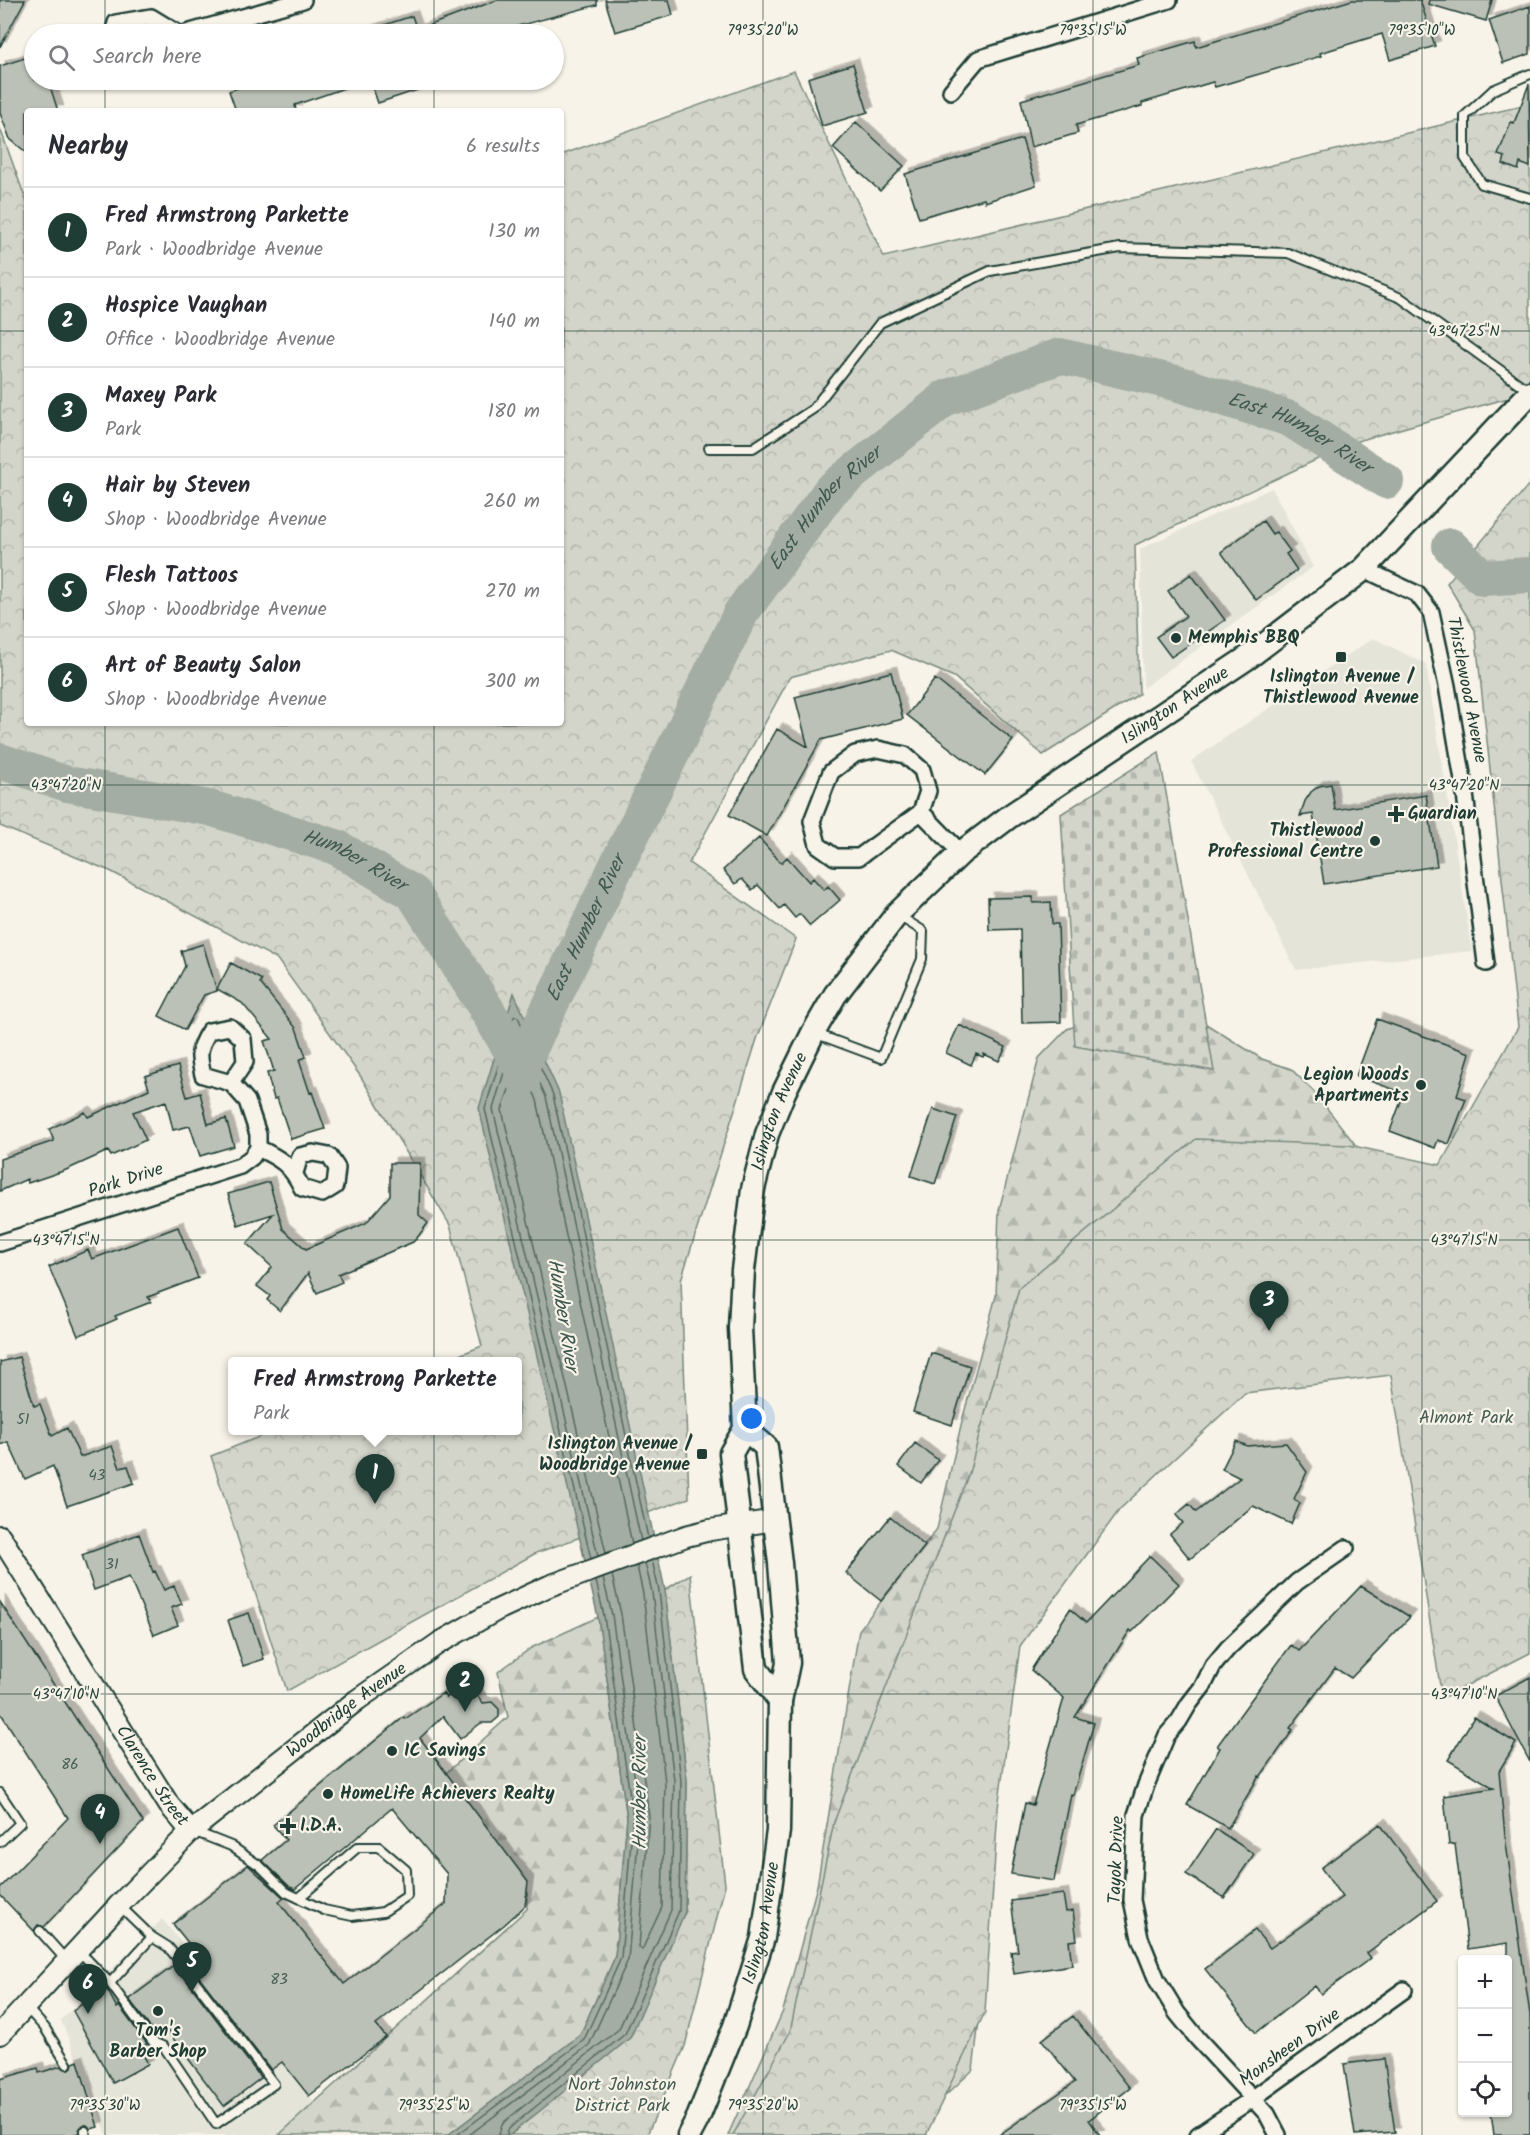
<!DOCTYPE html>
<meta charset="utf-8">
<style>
:root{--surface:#fff;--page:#f7f7f7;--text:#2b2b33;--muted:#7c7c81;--line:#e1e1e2;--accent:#1f3d34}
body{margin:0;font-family:Kalam,sans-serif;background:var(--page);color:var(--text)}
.controls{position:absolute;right:18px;bottom:18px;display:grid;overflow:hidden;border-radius:6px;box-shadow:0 2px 4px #0004}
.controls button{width:54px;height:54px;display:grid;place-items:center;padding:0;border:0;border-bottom:2px solid var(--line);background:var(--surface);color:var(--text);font:30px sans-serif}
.you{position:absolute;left:752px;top:1419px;width:21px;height:21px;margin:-15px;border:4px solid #fff;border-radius:50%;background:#1a73e8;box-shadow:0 0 0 9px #1a73e833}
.badge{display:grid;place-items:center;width:39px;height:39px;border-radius:50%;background:var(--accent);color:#fff;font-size:20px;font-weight:700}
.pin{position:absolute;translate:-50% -50px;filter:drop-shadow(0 2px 3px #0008)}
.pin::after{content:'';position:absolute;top:32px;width:21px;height:18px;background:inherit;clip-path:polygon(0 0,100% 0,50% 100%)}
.popup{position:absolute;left:228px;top:1357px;width:294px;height:78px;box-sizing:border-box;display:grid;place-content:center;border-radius:6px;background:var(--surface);filter:drop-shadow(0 2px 4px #0005);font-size:20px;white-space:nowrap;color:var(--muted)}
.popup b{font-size:22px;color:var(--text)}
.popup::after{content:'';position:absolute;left:50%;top:100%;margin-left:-12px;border:12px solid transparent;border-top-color:var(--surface)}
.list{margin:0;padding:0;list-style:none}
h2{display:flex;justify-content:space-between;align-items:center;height:78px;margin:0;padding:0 24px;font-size:26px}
h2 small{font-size:20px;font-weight:400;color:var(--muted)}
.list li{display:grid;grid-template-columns:39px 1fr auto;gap:18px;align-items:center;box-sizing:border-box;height:90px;padding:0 24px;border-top:2px solid var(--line)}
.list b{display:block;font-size:22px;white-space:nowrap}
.list p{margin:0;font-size:20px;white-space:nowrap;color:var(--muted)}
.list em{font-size:20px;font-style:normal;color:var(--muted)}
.icon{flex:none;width:33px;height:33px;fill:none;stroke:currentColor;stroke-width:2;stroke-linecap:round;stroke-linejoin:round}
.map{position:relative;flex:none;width:1530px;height:2135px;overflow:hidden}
.search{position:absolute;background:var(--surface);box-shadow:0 2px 4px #0004;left:24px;top:24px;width:540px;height:66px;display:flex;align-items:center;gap:15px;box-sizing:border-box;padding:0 21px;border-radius:33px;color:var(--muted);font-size:22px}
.panel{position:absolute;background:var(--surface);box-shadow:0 2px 4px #0004;left:24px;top:108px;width:540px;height:618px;border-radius:6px}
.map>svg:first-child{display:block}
</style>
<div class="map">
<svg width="1530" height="2135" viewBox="0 0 1530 2135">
<defs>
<pattern id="forest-firs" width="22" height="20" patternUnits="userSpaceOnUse" patternTransform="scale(1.5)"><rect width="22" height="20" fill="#d3d5ca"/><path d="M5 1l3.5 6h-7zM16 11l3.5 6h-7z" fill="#b5b8ae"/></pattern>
<pattern id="cemetery-stones" width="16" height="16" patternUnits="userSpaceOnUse" patternTransform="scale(1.5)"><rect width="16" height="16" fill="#d3d5ca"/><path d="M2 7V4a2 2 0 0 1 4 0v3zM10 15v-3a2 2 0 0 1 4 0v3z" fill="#b5b8ae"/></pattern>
<pattern id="park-crowns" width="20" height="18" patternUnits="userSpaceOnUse" patternTransform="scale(1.5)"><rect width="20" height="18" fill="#d3d5ca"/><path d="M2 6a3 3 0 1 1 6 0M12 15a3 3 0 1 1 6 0" fill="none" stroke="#b5b8ae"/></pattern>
<filter id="shadow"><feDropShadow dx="5.5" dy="-5.5" stdDeviation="0" flood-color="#0004"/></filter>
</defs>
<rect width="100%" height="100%" fill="#f7f3e8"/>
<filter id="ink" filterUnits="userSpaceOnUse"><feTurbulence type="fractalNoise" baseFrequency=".0167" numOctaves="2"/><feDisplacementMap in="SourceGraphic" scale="12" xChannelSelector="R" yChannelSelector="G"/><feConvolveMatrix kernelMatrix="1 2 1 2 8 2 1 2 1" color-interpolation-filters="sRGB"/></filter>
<g filter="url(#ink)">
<!-- built -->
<path fill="#e5e4d9" d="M1272,488L1313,567L1143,688L1140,549Z
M1373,638L1426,664L1472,951L1296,970L1191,761Z
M162,1919L315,2103L279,2135H107L61,2020Z"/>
<!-- forest -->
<path fill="url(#forest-firs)" stroke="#79897f" stroke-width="1.5" d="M1190,1014L1262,1059L1291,1069L1315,1093L1372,1166L1433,1170L1504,1122L1265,1309L1071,1543L1015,1636L971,1886L979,2021L973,2070L903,2135H728L783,2011L817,1886L859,1630L937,1529L962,1421L996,1296L999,1210L1039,1058L1067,1029L1107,1015Z
M598,1617L627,1818L615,1957L580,2036L448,2135H279L527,1909V1882L446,1773L508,1717L498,1672L531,1648Z"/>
<!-- cemetery -->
<path fill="url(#cemetery-stones)" stroke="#79897f" stroke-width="1.5" d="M1159,752L1214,1071L1075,1046L1061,814Z"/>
<!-- park -->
<path fill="url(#park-crowns)" stroke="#79897f" stroke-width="1.5" d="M794,71L884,257L1530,104V378L1522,394L1354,442L1135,545L1139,694L1043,755L954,677L891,650L790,677L689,863L796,939L757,1039L681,1280L689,1498L536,1553L287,1691L211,1456L274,1431L518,1430V1362L444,1361L482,1346L450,1225L361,1077L277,959L110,871L0,826V128L27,203V723H561V155Z
M1530,483V1653L1442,1698L1391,1375L1245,1393L1120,1509L1020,1646L998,1808L985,2012L926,2135H733L790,2032L834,1822L969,1473L1019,1288L1196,1139L1349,1145L1440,1165L1518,1027L1475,630L1447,583Z
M690,1574L725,1885L685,2046L647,2135H510L517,2129L685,1913L687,1781L665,1590Z"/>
<!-- water -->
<path fill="#a4ada3" stroke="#6f8077" stroke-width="1.5" d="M514,993L559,1093L665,1590L687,1781L685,1912L630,2038L510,2135H448L580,2035L615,1957L627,1818L598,1617L479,1108Z"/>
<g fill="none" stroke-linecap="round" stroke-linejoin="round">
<!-- shore -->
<path stroke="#546a60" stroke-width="1.5" d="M606,1553L502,1110L518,1063L521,1064L537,1100L632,1544
M598,1556L493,1109L514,1039L516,1037L520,1039L546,1097L641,1541
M591,1559L485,1109L513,1018L515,1016L518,1017L553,1095L648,1538
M612,1575L621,1614L649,1816L639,1947L642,1950L662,1907L665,1782L643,1594L637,1566
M457,2135L584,2040L621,1958L633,1817L604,1616L596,1581
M469,2135L589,2045L628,1960L640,1817L612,1615L603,1578
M499,2135L501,2127L504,2122L619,2029L671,1910L674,1781L652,1592L645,1563
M507,2135L508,2130L513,2125L625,2034L679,1911L681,1781L659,1591L652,1560"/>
<!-- river -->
<g stroke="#a4ada3" stroke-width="36">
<path d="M1450,546L1483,578L1530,575"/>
<path id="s1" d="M0,761L67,784L210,808L336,847L413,893L484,1005L521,1067L523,1078"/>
<path id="s2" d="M521,1067L617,865L741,613L831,490L946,398L1060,356L1176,383L1290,419L1386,481"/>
</g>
</g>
<!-- building -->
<path fill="#bbc1b6" stroke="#1f3d34" stroke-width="1.5" filter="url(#shadow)" d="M0,0H25L0,47Z
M497,0H597V5L514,27L516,34H367L366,31L412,16L417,30Z
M605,0H669L673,15L615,32Z
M1352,0H1420L1435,46L1390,60L1382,34L1320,53L1321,56L1215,87L1213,82L1142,103V106L1076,125L1078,133L1031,147L1021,100L1139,65L1137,58L1195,41L1196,47Z
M1429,0H1492L1486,21L1428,4Z
M1530,6V54L1503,63L1489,20Z
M34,55V80H48L58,111H27V153L10,139L0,113V66Z
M853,64L868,112L822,126L808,78Z
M261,80H362V82L295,105L296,111H236L229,91Z
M370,80H438L439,83L378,103Z
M1529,84L1530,167L1520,163L1518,170L1503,164L1505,157L1498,155L1511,122L1514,123Z
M856,122L904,166L880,191L833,148Z
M1022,139L1036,185L985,202L984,199L919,218L905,174Z
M1263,521L1272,534L1276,532L1290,551L1286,554L1297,570L1256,600L1221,552Z
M1191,574L1225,620L1171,657L1156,637L1186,616L1168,591Z
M891,672L903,719L821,740L767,836L729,815L777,729L808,747L795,697Z
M935,679L1013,740L985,775L907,715Z
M1331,784L1335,810L1426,795L1437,866L1324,884L1313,814L1300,816L1305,801L1311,792L1319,786Z
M759,838L781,863L787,857L809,882L813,878L824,890L828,886L840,900L810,926L800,914L795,918L784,905L780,909L758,885L752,890L742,879L735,884L723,870Z
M1033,897V903L1051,902L1052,924H1058L1061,1022L1022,1023L1020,929L989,930L988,898Z
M203,944L217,991L204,995L185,1030L159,1016L185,966L181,951Z
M231,963L262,980L260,983L296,1028L306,1057L299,1060L310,1093L312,1092L325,1129L291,1139L277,1098L274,1099L267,1073L274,1071L264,1041L272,1039L242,1003L217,989Z
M1377,1019L1470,1053L1457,1096L1466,1099L1449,1144L1438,1140L1435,1148L1390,1131L1404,1093L1356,1076Z
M959,1025L1006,1047L999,1061L984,1054L983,1057L976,1054L971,1065L946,1053Z
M178,1066L187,1097L200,1093L208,1124L226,1119L234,1146L200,1156L190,1126L173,1130L166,1101L133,1112L146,1140L111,1156L108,1151L66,1170L28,1183L27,1179L0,1191V1159L54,1141L49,1129L85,1112L88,1117L149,1089L145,1076Z
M933,1109L957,1117L935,1184L911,1176Z
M390,1163H420L419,1215L428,1223L417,1238L413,1242L338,1274L342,1282L317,1293L308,1273L280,1311L267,1300L270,1296L257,1286L272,1267L247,1244L273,1214L238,1225L228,1194L269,1182L283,1229L306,1249L366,1223L390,1195Z
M178,1227L198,1278L148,1297L151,1302L115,1316L117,1319L78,1336L49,1267L88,1250L92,1259Z
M931,1353L970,1366L952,1425L913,1412Z
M19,1357L34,1406L40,1404L52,1436L67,1428L80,1457L112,1446L120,1468L128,1466L134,1483L67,1506L53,1466L25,1479L8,1442L0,1445V1362Z
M1236,1441L1247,1446L1286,1443L1307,1472L1294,1499L1300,1503L1291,1524L1253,1506L1190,1559L1170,1534L1183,1523L1176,1515L1189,1504L1196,1512L1240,1478L1222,1469Z
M915,1443L938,1460L921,1483L898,1466Z
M890,1517L925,1546L881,1601L846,1573Z
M139,1534L153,1572L155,1571L164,1590L174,1586L182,1604L171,1608L178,1625L154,1635L129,1577L94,1590L82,1555Z
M1150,1556L1179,1584L1132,1632L1130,1630L1075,1717L1094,1723L1073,1795L1071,1794L1054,1881L1011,1874L1025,1803L1033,1805L1064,1698L1031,1670L1070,1609L1086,1623Z
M1361,1586L1410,1617L1351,1678L1335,1668L1290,1728L1293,1730L1260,1777L1259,1776L1228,1828L1187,1805L1220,1748L1217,1746L1291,1645L1299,1651Z
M0,1602L143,1822L44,1927L38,1925L34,1931L0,1895V1888L68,1818L0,1712Z
M249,1613L264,1659L243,1666L228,1620Z
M1530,1677V1762L1495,1696Z
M467,1682L483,1703L492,1702L499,1709V1717L492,1723H481L460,1739L443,1716L420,1738L528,1882L525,1906L504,1925L376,2025L386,2037L309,2096L282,2062L271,2070L184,1957L194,1950L173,1924L248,1865L284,1898L279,1902L344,1984L446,1904L447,1874L392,1808L295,1889L290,1887L262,1860L286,1840L273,1825L404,1717L405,1719L443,1693L446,1698Z
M1474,1717L1516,1743L1499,1771L1505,1836L1530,2015V2135H1494L1491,2112H1508V1943L1468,1949L1455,1844L1449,1845L1444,1796L1494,1788L1448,1760Z
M1380,1824L1437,1901L1367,1953L1371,1958L1321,1994L1315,1986L1256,2033L1205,1969L1255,1930L1270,1948L1342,1897L1321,1868Z
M1216,1829L1254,1854L1224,1898L1186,1874Z
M1063,1894L1066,1912L1073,1911L1077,1940L1069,1941L1072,1965L1014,1974L1011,1952L1018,1951L1011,1901Z
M175,1965L261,2078L224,2106L166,2029L157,2037L129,1999Z
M105,1986L117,2008L119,2006L147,2044L140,2049L148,2064L113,2083L73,2011Z
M1073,2016L1130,2088L1089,2120L1100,2135H999L1075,2082L1042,2040Z
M1384,2059L1395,2132L1355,2135L1344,2064Z
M78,2061L98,2127L91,2129L87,2125H83L79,2129V2133L71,2135H0V2079L38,2068L39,2073L61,2066L68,2070L72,2067L73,2063Z"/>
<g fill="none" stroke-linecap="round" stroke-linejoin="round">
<defs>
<path id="service" d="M1530,74L1493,90L1465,116V158L1482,184L1530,198
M709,448H753L813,409L880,323L990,271L1120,248L1288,253L1401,298L1529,391
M814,1033L881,1058L922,959L923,931L899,916
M0,1793L20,1823L0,1842
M193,1831L231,1846L260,1866L286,1892L324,1910L352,1916L383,1912L407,1896L406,1870L379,1847H358L299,1898
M40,1931L66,1960
M77,1949L110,1983L153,2042L164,2047L216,2124L274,2084L182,1964L168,1947L152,1937
M110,1983L152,1937L120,1906
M26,2007L45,2028L67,2064
M85,2131L86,2135"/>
<path id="minor" d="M113,34L116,23L151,17L179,34
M183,34L303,0
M951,91L978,59L1169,0
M1364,569L1417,594L1431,612L1447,686L1464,786L1486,963
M878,749L905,755L922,770L928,791L921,812L859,857H835L818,845L812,821L831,772L855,754Z
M921,812L961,853
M258,1148C281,1159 291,1165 302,1188L322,1194L335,1186L337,1168L329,1156L313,1153L300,1156L295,1173
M0,1243L240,1166L252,1157L258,1148V1134L247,1101L231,1083L245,1062L243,1039L230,1027L209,1031C198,1048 198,1055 203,1075L231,1083
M1198,2135L1252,2099L1404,1990
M1278,2135L1267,2114L1198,2039L1177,2013L1157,1980L1140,1938L1132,1900L1136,1815L1146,1785L1167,1735L1179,1721L1189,1704L1203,1686L1213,1666L1228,1648L1297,1582L1346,1548"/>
<g id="tertiary">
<path id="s3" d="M0,1536L169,1805L191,1831"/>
<path id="s4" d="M0,2034L119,1905L191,1831L357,1700L439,1643L497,1610L549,1586L686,1536L710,1530L775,1520"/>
</g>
<g id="secondary">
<path id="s5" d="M780,1701L756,1669L731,1453L745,1429L740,1328L743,1270L753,1189L767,1134L784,1092L813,1033L835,995L897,914L961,853L1010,816L1250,656L1364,569L1530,393"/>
<path id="s6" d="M689,2135L698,2118L735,2026L763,1938L778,1831L780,1701L788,1663L780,1563L766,1447L745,1429"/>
</g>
</defs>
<!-- service casing -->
<use href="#service" stroke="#1f3d34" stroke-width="12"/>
<!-- minor casing -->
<use href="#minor" stroke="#1f3d34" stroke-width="20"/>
<!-- tertiary casing -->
<use href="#tertiary" stroke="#1f3d34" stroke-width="24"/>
<!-- secondary casing -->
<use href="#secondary" stroke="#1f3d34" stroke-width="27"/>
<!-- service -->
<use href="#service" stroke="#f7f3e8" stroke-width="8"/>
<!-- minor -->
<use href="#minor" stroke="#f7f3e8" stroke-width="15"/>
<!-- tertiary -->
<use href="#tertiary" stroke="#f7f3e8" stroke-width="20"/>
<!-- secondary -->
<use href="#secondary" stroke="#f7f3e8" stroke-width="22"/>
</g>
</g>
<!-- ticks -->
<path fill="none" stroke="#1f3d34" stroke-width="1.5" stroke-opacity="0.45" d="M105,0V34M434,0V34M763,0V2135M1093,0V2135M1422,0V2135M105,80V111M434,80V111M0,331H27M561,331H1530M105,723V2135M434,723V2135M0,785H1530M0,1240H1530M0,1694H1530"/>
<!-- markers -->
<g fill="#1f3d34" stroke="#f7f3e8" stroke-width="2">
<circle cx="1176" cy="638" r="6"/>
<rect x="1335" y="651" width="12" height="12" rx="3"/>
<path d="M1393 805h6v6h6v6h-6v6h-6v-6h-6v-6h6z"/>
<circle cx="1375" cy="841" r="6"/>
<circle cx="1421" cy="1085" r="6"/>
<rect x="696" y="1448" width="12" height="12" rx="3"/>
<circle cx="392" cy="1751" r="6"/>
<circle cx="328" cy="1794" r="6"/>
<path d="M285 1817h6v6h6v6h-6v6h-6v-6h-6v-6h6z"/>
<circle cx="158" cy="2011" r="6"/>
</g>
<g text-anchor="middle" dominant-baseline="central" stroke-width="4.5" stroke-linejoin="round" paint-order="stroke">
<!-- number labels -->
<g font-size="15" fill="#465e54">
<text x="23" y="1420">51</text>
<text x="97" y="1476">43</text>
<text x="112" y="1565">31</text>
<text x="70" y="1765">86</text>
<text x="279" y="1980">83</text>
</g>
<!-- poi labels -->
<g font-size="18" font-weight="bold" fill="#1f3d34" stroke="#f7f3e8" text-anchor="start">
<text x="1188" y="638">Memphis BBQ</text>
<text x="1341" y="677" text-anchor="middle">Islington Avenue /<tspan x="1341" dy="21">Thistlewood Avenue</tspan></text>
<text x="1408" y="814">Guardian</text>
<text x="1363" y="831" text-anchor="end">Thistlewood<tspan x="1363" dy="21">Professional Centre</tspan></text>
<text x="1409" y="1075" text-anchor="end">Legion Woods<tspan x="1409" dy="21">Apartments</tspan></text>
<text x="690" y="1444" text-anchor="end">Islington Avenue /<tspan x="690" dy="21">Woodbridge Avenue</tspan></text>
<text x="404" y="1751">IC Savings</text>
<text x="340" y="1794">HomeLife Achievers Realty</text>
<text x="300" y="1826">I.D.A.</text>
<text x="158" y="2031" text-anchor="middle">Tom's<tspan x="158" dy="21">Barber Shop</tspan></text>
</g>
<!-- street labels -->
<g font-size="18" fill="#1f3d34" stroke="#f7f3e8">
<text transform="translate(1466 690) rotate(79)">Thistlewood Avenue</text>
<text stroke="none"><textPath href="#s5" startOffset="1188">Islington Avenue</textPath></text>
<text stroke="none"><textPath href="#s5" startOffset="608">Islington Avenue</textPath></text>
<text transform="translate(126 1181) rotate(-18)">Park Drive</text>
<text stroke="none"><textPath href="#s4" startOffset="476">Woodbridge Avenue</textPath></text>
<text stroke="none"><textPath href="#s3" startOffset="284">Clarence Street</textPath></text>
<text transform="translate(1117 1860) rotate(-88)">Tayok Drive</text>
<text stroke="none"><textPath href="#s6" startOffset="225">Islington Avenue</textPath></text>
<text transform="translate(1290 2048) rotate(-36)">Monsheen Drive</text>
</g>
<!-- park labels -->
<g font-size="18" fill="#435b52" stroke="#f7f3e8">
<text x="1466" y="1418">Almont Park</text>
<text x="622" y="2085">Nort Johnston<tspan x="622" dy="21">District Park</tspan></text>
</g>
<!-- water labels -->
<g font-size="20" font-style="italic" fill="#405950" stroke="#f7f3e8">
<text stroke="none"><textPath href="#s2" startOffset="1179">East Humber River</textPath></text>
<text stroke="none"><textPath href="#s2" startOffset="639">East Humber River</textPath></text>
<text stroke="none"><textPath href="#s1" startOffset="370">Humber River</textPath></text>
<text stroke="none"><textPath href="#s2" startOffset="153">East Humber River</textPath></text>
<text transform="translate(562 1315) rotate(81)">Humber River</text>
<text transform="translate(641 1793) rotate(-90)">Humber River</text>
</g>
</g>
<g font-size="15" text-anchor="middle" fill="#1f3d34" stroke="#f7f3e8" stroke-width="4.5" stroke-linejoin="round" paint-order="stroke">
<text x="763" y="35">79°35'20"W</text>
<text x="1093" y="35">79°35'15"W</text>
<text x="1422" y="35">79°35'10"W</text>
<text x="1464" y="336">43°47'25"N</text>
<text x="66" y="790">43°47'20"N</text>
<text x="1464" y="790">43°47'20"N</text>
<text x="66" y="1245">43°47'15"N</text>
<text x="1464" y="1245">43°47'15"N</text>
<text x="66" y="1699">43°47'10"N</text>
<text x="1464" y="1699">43°47'10"N</text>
<text x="105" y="2110">79°35'30"W</text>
<text x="434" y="2110">79°35'25"W</text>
<text x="763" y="2110">79°35'20"W</text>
<text x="1093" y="2110">79°35'15"W</text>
</g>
</svg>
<div class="controls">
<button>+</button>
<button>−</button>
<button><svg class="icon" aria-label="locate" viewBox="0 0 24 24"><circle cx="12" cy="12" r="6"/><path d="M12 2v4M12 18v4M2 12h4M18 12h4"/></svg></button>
</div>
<div class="you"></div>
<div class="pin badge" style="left:375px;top:1504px">1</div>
<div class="popup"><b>Fred Armstrong Parkette</b>Park</div>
<div class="pin badge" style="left:465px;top:1712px">2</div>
<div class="pin badge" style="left:1269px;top:1331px">3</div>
<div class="pin badge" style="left:100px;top:1844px">4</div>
<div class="pin badge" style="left:192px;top:1992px">5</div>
<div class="pin badge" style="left:88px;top:2014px">6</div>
<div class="search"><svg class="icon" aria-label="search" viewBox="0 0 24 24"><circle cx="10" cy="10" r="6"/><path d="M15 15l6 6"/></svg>Search here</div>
<section class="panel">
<h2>Nearby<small>6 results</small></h2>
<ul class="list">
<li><span class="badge">1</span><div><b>Fred Armstrong Parkette</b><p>Park · Woodbridge Avenue</p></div><em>130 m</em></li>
<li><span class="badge">2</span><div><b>Hospice Vaughan</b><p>Office · Woodbridge Avenue</p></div><em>140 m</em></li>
<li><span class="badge">3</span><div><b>Maxey Park</b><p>Park</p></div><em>180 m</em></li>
<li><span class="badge">4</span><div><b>Hair by Steven</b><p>Shop · Woodbridge Avenue</p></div><em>260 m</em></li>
<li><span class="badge">5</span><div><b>Flesh Tattoos</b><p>Shop · Woodbridge Avenue</p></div><em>270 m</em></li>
<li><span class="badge">6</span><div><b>Art of Beauty Salon</b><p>Shop · Woodbridge Avenue</p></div><em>300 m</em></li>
</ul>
</section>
</div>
